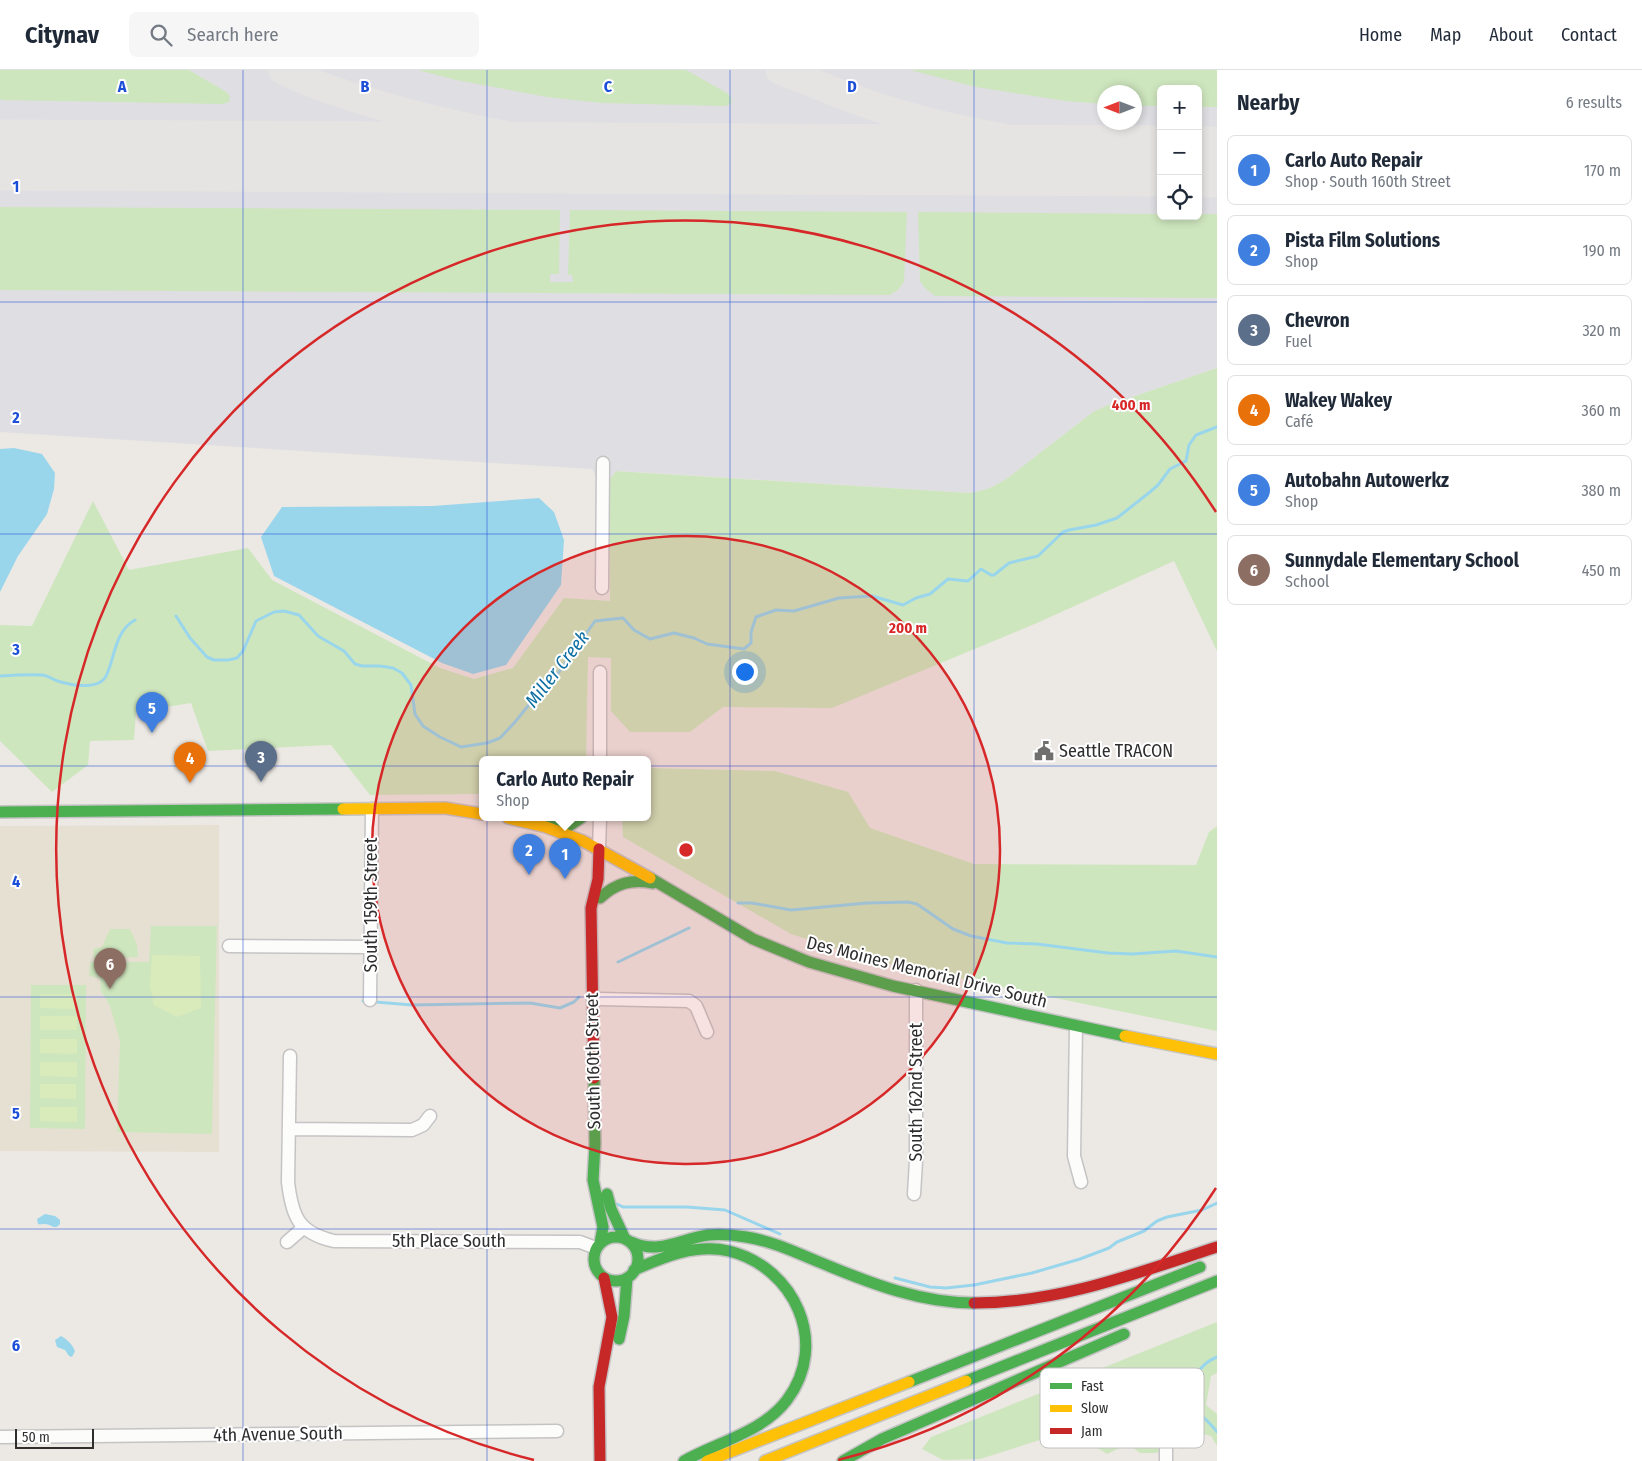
<!DOCTYPE html>
<meta charset="utf-8">
<style>
:root{--surface:#fff;--page:#f6f6f7;--text:#1f2937;--muted:#747a83;--line:#e0e1e3;--accent:#7c3aed}
body{margin:0;font-family:"Fira Sans Condensed",sans-serif;background:var(--page);color:var(--text)}
.controls{position:absolute;right:15px;top:15px;display:grid;overflow:hidden;border-radius:8px;box-shadow:0 2px 8px #0003}
.controls button{width:45px;height:45px;display:grid;place-items:center;padding:0;border:0;border-bottom:1px solid var(--line);background:var(--surface);color:var(--text);font:25px sans-serif}
.compass{position:absolute;left:1097px;top:15px;width:45px;height:45px;border-radius:50%;background:var(--surface);box-shadow:0 2px 8px #0003;rotate:270deg}
.scale{position:absolute;left:15px;bottom:12px;width:79px;box-sizing:border-box;padding-left:5px;border:2px solid #2e2e2e;border-top:0;font-size:14px;line-height:18px;white-space:nowrap;color:#2e2e2e;-webkit-text-stroke:4px #fff;paint-order:stroke}
.you{position:absolute;left:744px;top:601px;width:18px;height:18px;margin:-12px;border:4px solid #fff;border-radius:50%;background:#1a73e8;box-shadow:0 0 0 8px #1a73e833}
.badge{display:grid;place-items:center;width:32px;height:32px;border-radius:50%;background:var(--accent);color:#fff;font-size:16px;font-weight:700}
.pin{position:absolute;translate:-50% -41px;filter:drop-shadow(0 1px 2px #0008)}
.pin::after{content:'';position:absolute;top:26px;width:18px;height:15px;background:inherit;clip-path:polygon(0 0,100% 0,50% 100%)}
.popup{position:absolute;left:479px;top:686px;width:172px;height:65px;box-sizing:border-box;display:grid;place-content:center;border-radius:8px;background:var(--surface);filter:drop-shadow(0 1px 4px #0005);font-size:16px;white-space:nowrap;color:var(--muted)}
.popup b{font-size:19px;color:var(--text)}
.popup::after{content:'';position:absolute;left:50%;top:100%;margin-left:-10px;border:10px solid transparent;border-top-color:var(--surface)}
.list{margin:0;padding:0;list-style:none}
h2{display:flex;justify-content:space-between;align-items:center;height:65px;margin:0;padding:0 20px;font-size:21px}
h2 small{font-size:16px;font-weight:400;color:var(--muted)}
.list li{display:grid;grid-template-columns:32px 1fr auto;gap:15px;align-items:center;box-sizing:border-box;height:70px;margin:0 10px 10px;padding:0 10px;border:1px solid var(--line);border-radius:8px}
.list b{display:block;font-size:19px;white-space:nowrap}
.list p{margin:0;font-size:16px;white-space:nowrap;color:var(--muted)}
.list em{font-size:16px;font-style:normal;color:var(--muted)}
.icon{flex:none;width:28px;height:28px;fill:none;stroke:currentColor;stroke-width:2;stroke-linecap:round;stroke-linejoin:round}
.map{position:relative;flex:none;width:1217px;height:1391px;overflow:hidden}
header{display:flex;align-items:center;gap:30px;box-sizing:border-box;height:70px;padding:0 25px;background:var(--surface);border-bottom:1px solid var(--line)}
header strong{font-size:24px}
nav{display:flex;gap:28px;margin-inline-start:auto;font-size:18px}
.search{width:350px;height:45px;background:var(--page);display:flex;align-items:center;gap:12px;box-sizing:border-box;padding:0 18px;border-radius:8px;color:var(--muted);font-size:19px}
main{display:flex}
aside{flex:1;background:var(--surface)}
.map>svg:first-child{display:block}
</style>
<header>
<strong>Citynav</strong>
<div class="search"><svg class="icon" aria-label="search" viewBox="0 0 24 24"><circle cx="10" cy="10" r="6"/><path d="M15 15l6 6"/></svg>Search here</div>
<nav><a>Home</a><a>Map</a><a>About</a><a>Contact</a></nav>
</header>
<main>
<div class="map">
<svg width="1217" height="1391" viewBox="0 0 1217 1391">
<rect width="100%" height="100%" fill="#ece8e4"/>
<!-- education -->
<path fill="#e6e0d3" d="M219,755V1082L0,1081V756Z"/>
<!-- airport -->
<path fill="#dfdee2" fill-rule="evenodd" d="M0,0H1217V298L1106,336L1093,342L1009,407L994,417L982,421L969,423L638,402L616,401L610,409H603L597,408L592,399L0,362ZM1161,19H1198V146H1161ZM1104,22H1134V52H1104Z"/>
<!-- green -->
<path fill="#cee6be" d="M0,0H189L228,23L230,28L229,32L222,34L2,30L0,29Z
M418,0H686L727,23L730,26L732,32L729,35L723,36L602,33L547,27L456,10Z
M910,0H1217V37H1198V19H1161V36H1135L1134,22H1104V34L1066,31L976,17Z
M0,137L560,140L559,204H550V212H573L572,205H568L570,140L907,142L904,212L898,220L890,225L0,220Z
M918,142L1161,144V146H1198V144H1217V228L935,226L925,218L920,211Z
M1217,298V581L1174,491L1037,553L832,638L723,637L690,662H630L611,641V588L588,587L586,690H482V724L370,725L331,675L208,681L191,633L136,642L134,670L90,671L88,695L52,722L0,671V555L32,556L93,431L129,500L248,478L272,510L440,598L474,609L513,598L564,528L610,531V409L616,401L969,423C985,421 996,416 1009,407L1093,342L1106,336Z
M648,698L775,701L848,722L870,758L974,794L1196,795L1209,762L1217,756V961L874,891L791,864L623,767L622,748H648Z
M151,856H217L212,1064L117,1062L120,971L110,936L101,921L100,908L89,906L90,892H149Z
M110,859H130L137,875L138,887L94,889L93,879L102,877Z
M31,915H86L85,1059L30,1058Z
M1217,1252V1303L1211,1306L1206,1335L1217,1344V1376L1211,1366L1198,1363L1184,1379L1165,1372L1157,1383H1140L1128,1374L1107,1384L1083,1369H1043L980,1389L943,1390L922,1379L931,1367Z"/>
<!-- pitch -->
<path fill="#d9eabb" d="M152,885L200,886L201,938L177,947L154,935L150,916Z
M40,924H77V939L40,938Z
M40,946H77V960H40Z
M40,969H77V984L40,983Z
M40,992H77V1007L40,1006Z
M40,1014H76V1029L40,1028Z
M40,1037H77V1052L40,1051Z"/>
<!-- water -->
<path fill="#99d6ec" d="M14,378L42,384L55,403L54,419L47,444L18,486L0,522V379Z
M539,428L554,442L564,470L561,515L506,595L473,604L442,593L274,506L261,467L282,437L433,436Z
M45,1144L55,1146L60,1150V1154C54,1161 52,1154 45,1154C42,1154 40,1155 38,1154L37,1149Z
M61,1266C68,1270 72,1274 75,1281L72,1287L69,1286L65,1280L57,1277L55,1270Z"/>
<g fill="none" stroke-linecap="round" stroke-linejoin="round">
<!-- stream -->
<path stroke="#99d6ec" stroke-width="3" d="M176,546L190,568L207,587L214,590H228L237,588L243,581L256,551L274,542L284,541L299,545L318,566L344,581L355,594L362,596H380L393,598L402,603L411,615L415,644L423,656L440,667L461,677L487,673L500,668L515,652L532,631L559,602L595,551L623,548L634,560L650,569L674,563L694,568L707,574L744,579L751,573V562L756,547L776,540L794,541L839,528L872,526L903,535L916,528L930,524L948,509L968,511L981,499L991,505H994L1009,493L1038,486L1063,462L1069,460L1096,455L1117,448L1150,422L1158,415L1170,399L1186,391L1189,375L1196,365L1217,357
M0,606C14,605 29,604 43,605C49,606 55,611 61,612C75,616 101,620 107,604C115,586 115,561 135,550
M738,833H752L791,840L867,833L908,832L917,834L953,859L971,866L1007,873L1037,874L1108,883L1132,884L1176,881L1217,887
M618,892L689,858
M363,931L412,935L530,933L560,938L574,932L579,927
M617,1134L623,1137H687L725,1140L780,1164
M895,1208L930,1217L946,1218L974,1215L1032,1203L1080,1189L1109,1178L1117,1172L1144,1161L1157,1151L1167,1147L1202,1140L1217,1133
M1217,1287C1200,1294 1193,1306 1195,1323C1195,1329 1194,1334 1197,1339C1202,1348 1211,1353 1217,1362"/>
<!-- taxiway -->
<path stroke="#e6e4e2" stroke-width="29" d="M283,0C310,14 340,23 369,32C456,59 547,73 637,88
M780,0C823,17 865,35 910,47C982,67 1057,77 1131,91"/>
<!-- runway -->
<path stroke="#e6e4e2" stroke-width="71" d="M0,85L1161,91
M1198,92H1217"/>
<defs>
<path id="street" d="M602,518L603,393
M600,690V602
M599,779L600,748
M229,876L371,877
M599,929L689,931L696,936L707,962
M370,930L372,739
M1076,956L1074,1086L1081,1112
M290,986L288,1112C292,1146 298,1163 334,1171L580,1172L596,1178
M289,1059L412,1060L423,1055L430,1046
M914,1124L916,1091V920
M287,1172L303,1158
M0,1367L557,1361
M1166,1379V1391"/>
<path id="fast" d="M0,742L343,739
M549,756H569L581,748
M650,808L753,869L809,892L893,916L1125,966
M600,828C616,813 631,809 653,813
M594,1008L595,1074L593,1110L603,1157L600,1173
M607,1124L611,1139L625,1169
M594 1189a22 22 0 1 1 44 0a22 22 0 1 1-44 0Z
M631,1172C660,1185 680,1169 708,1165C720,1164 734,1165 746,1167C773,1171 799,1184 824,1194C872,1214 922,1233 974,1233
M634,1200C663,1187 696,1173 729,1181C794,1197 830,1273 787,1330C763,1362 718,1372 684,1391
M619,1269L624,1246L627,1208
M966,1311L1217,1211
M909,1312L1200,1197
M843,1391L882,1369L1124,1264"/>
<path id="slow" d="M343,739L445,738L482,744
M508,748L546,757L583,771L650,808
M1125,966L1217,984
M707,1391L909,1312
M765,1391L966,1311"/>
<path id="jam" d="M594,1008L591,838L598,809L599,779
M974,1233C1059,1233 1137,1203 1217,1177
M600,1391L599,1317L612,1247L604,1208"/>
</defs>
<!-- street casing -->
<use href="#street" stroke="#c5c4c5" stroke-width="15"/>
<!-- fast casing -->
<use href="#fast" stroke="#c5c4c5" stroke-width="14"/>
<!-- slow casing -->
<use href="#slow" stroke="#c5c4c5" stroke-width="14"/>
<!-- jam casing -->
<use href="#jam" stroke="#c5c4c5" stroke-width="14"/>
<!-- street -->
<use href="#street" stroke="#fcfcfb" stroke-width="12"/>
<!-- fast -->
<use href="#fast" stroke="#4caf50" stroke-width="11"/>
<!-- slow -->
<use href="#slow" stroke="#ffc107" stroke-width="11"/>
<!-- jam -->
<use href="#jam" stroke="#c62828" stroke-width="11"/>
</g>
<!-- grid -->
<path fill="none" stroke="#1d4ed8" stroke-width="1" stroke-opacity="0.55" d="M243,0V1391M487,0V1391M730,0V1391M974,0V1391M0,232H1217M0,464H1217M0,696H1217M0,927H1217M0,1159H1217"/>
<!-- distance rings -->
<circle cx="686" cy="780" r="314" fill="#d62828" fill-opacity=".12"/>
<g fill="none" stroke="#d62828" stroke-width="2.5">
<circle cx="686" cy="780" r="314"/>
<path d="M1216 1118A629 629 0 0 1 838 1390M534 1390A629 629 0 1 1 1216 442"/>
</g>
<!-- icons -->
<defs>
<symbol id="civic-bare" viewBox="-9 -9 18 18"><path d="M-.6-6.5H3V-4.5H.6V-3L4-1V1h2V6H-6V1h2V-1L-.6-3ZM-1.2 2.5V6h2.4V2.5Z" fill="#706f6e" stroke="#fff" stroke-width="2.5" paint-order="stroke"/></symbol>
</defs>
<g fill-rule="evenodd">
<use href="#civic-bare" x="1030" y="667" width="28" height="28"/>
</g>
<g text-anchor="middle" dominant-baseline="central" stroke-width="4" stroke-linejoin="round" paint-order="stroke">
<!-- poi labels -->
<g font-size="18" fill="#2e2e2e" stroke="#fff" text-anchor="start">
<text x="1059" y="681">Seattle TRACON</text>
</g>
<!-- street labels -->
<g font-size="18" fill="#2e2e2e" stroke="#fff">
<text transform="translate(371 835) rotate(-90)">South 159th Street</text>
<text transform="translate(927 902) rotate(14)">Des Moines Memorial Drive South</text>
<text transform="translate(593 991) rotate(-91)">South 160th Street</text>
<text transform="translate(916 1022) rotate(-90)">South 162nd Street</text>
<text x="449" y="1171">5th Place South</text>
<text transform="translate(278 1364) rotate(-1)">4th Avenue South</text>
</g>
<!-- water labels -->
<g font-size="19" font-style="italic" fill="#0d6fa3" stroke="#fff">
<text transform="translate(557 599) rotate(-52)">Miller Creek</text>
</g>
</g>
<!-- legend -->
<rect x="1040" y="1298" width="164" height="80" rx="8" fill="#fff" stroke="#c0c0c0" stroke-width="1"/>
<rect x="1050" y="1313" width="22" height="6" fill="#4caf50"/>
<rect x="1050" y="1335" width="22" height="7" fill="#ffc107"/>
<rect x="1050" y="1358" width="22" height="6" fill="#c62828"/>
<g font-size="14" fill="#2e2e2e">
<text x="1081" y="1321">Fast</text>
<text x="1081" y="1343">Slow</text>
<text x="1081" y="1366">Jam</text>
</g>
<g font-size="16" text-anchor="middle" font-weight="bold" fill="#1d4ed8" stroke="#fff" stroke-width="4" stroke-linejoin="round" paint-order="stroke">
<text x="122" y="22">A</text>
<text x="365" y="22">B</text>
<text x="608" y="22">C</text>
<text x="852" y="22">D</text>
<text x="16" y="122">1</text>
<text x="16" y="353">2</text>
<text x="16" y="585">3</text>
<text x="16" y="817">4</text>
<text x="16" y="1049">5</text>
<text x="16" y="1281">6</text>
</g>
<circle cx="686" cy="780" r="8" fill="#d62828" stroke="#fff" stroke-width="2.5"/>
<g font-size="15" text-anchor="middle" font-weight="bold" fill="#d62828" stroke="#fff" stroke-width="4" stroke-linejoin="round" paint-order="stroke">
<text x="1131" y="340">400 m</text>
<text x="908" y="563">200 m</text>
</g>
</svg>
<div class="controls">
<button>+</button>
<button>−</button>
<button><svg class="icon" aria-label="locate" viewBox="0 0 24 24"><circle cx="12" cy="12" r="6"/><path d="M12 2v4M12 18v4M2 12h4M18 12h4"/></svg></button>
</div>
<svg class="compass" viewBox="-18 -18 36 36"><path d="M0-13l5 13h-10z" fill="#e53935"/><path d="M0 13l5-13h-10z" fill="#747a83"/></svg>
<div class="scale">50 m</div>
<div class="you"></div>
<div class="pin badge" style="left:565px;top:809px;background:#3f7fe0">1</div>
<div class="popup"><b>Carlo Auto Repair</b>Shop</div>
<div class="pin badge" style="left:529px;top:805px;background:#3f7fe0">2</div>
<div class="pin badge" style="left:261px;top:712px;background:#5c6f8a">3</div>
<div class="pin badge" style="left:190px;top:713px;background:#e8710a">4</div>
<div class="pin badge" style="left:152px;top:663px;background:#3f7fe0">5</div>
<div class="pin badge" style="left:110px;top:919px;background:#8d6e63">6</div>
</div>
<aside>
<h2>Nearby<small>6 results</small></h2>
<ul class="list">
<li><span class="badge" style="background:#3f7fe0">1</span><div><b>Carlo Auto Repair</b><p>Shop · South 160th Street</p></div><em>170 m</em></li>
<li><span class="badge" style="background:#3f7fe0">2</span><div><b>Pista Film Solutions</b><p>Shop</p></div><em>190 m</em></li>
<li><span class="badge" style="background:#5c6f8a">3</span><div><b>Chevron</b><p>Fuel</p></div><em>320 m</em></li>
<li><span class="badge" style="background:#e8710a">4</span><div><b>Wakey Wakey</b><p>Café</p></div><em>360 m</em></li>
<li><span class="badge" style="background:#3f7fe0">5</span><div><b>Autobahn Autowerkz</b><p>Shop</p></div><em>380 m</em></li>
<li><span class="badge" style="background:#8d6e63">6</span><div><b>Sunnydale Elementary School</b><p>School</p></div><em>450 m</em></li>
</ul>
</aside>
</main>
